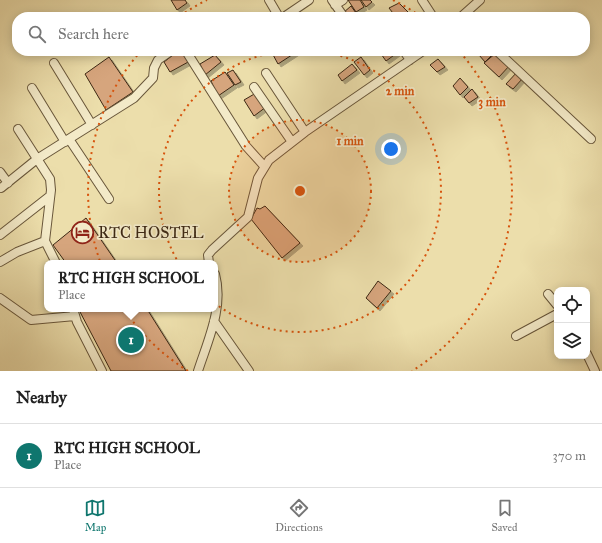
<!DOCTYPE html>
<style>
:root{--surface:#fff;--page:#f6f6f6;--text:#222;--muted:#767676;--line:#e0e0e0;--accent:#0f766e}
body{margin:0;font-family:"IM FELL Great Primer",serif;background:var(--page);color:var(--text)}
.controls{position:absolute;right:12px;bottom:12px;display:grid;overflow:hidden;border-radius:8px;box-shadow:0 2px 10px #0003}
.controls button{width:36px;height:36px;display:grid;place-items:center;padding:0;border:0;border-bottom:1px solid var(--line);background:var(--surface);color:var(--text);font:20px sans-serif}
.you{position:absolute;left:391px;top:149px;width:14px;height:14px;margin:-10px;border:3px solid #fff;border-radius:50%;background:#1a73e8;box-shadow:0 0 0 6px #1a73e833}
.badge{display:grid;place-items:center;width:26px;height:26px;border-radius:50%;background:var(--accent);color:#fff;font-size:13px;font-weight:700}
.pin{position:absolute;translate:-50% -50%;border:2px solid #fff;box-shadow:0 1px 4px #0006}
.popup{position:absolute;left:44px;top:260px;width:174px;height:52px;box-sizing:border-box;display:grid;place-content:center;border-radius:8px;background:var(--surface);filter:drop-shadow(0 1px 3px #0005);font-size:13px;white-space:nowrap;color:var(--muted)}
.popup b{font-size:15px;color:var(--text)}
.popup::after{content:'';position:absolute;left:50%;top:100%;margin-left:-8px;border:8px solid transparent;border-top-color:var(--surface)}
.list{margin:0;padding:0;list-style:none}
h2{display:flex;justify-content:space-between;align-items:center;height:52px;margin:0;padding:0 16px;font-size:17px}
h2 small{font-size:13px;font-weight:400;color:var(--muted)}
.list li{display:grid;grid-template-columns:26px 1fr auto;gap:12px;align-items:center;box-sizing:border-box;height:64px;padding:0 16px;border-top:1px solid var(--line)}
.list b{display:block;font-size:15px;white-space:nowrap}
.list p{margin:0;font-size:13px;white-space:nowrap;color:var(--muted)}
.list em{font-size:13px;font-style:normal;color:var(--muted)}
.icon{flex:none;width:22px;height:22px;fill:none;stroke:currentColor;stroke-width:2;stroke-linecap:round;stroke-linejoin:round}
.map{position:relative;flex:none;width:602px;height:371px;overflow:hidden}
.search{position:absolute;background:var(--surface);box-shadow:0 2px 10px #0003;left:12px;right:12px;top:12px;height:44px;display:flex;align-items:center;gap:10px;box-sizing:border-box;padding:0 14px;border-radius:16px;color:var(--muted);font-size:15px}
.sheet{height:116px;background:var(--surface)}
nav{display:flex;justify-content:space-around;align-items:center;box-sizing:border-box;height:56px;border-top:1px solid var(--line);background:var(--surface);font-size:11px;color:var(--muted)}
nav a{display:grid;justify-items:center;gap:2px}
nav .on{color:var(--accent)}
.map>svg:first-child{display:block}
</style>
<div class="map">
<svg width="602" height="371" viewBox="0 0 602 371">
<defs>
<filter id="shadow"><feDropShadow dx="3" dy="3" stdDeviation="0" flood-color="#0004"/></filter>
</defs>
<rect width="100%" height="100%" fill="#ecdeab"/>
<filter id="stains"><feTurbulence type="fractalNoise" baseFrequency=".005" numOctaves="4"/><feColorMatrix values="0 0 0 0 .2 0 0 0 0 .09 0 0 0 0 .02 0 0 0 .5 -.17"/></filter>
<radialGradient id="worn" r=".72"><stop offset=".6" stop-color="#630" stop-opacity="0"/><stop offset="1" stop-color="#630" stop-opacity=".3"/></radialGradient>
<!-- building -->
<path fill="#d6a57d" stroke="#3c2814" filter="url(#shadow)" d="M171,0H185L187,3L177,10Z
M348,0H360L364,7L356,12Z
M361,0H370L372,2L366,7Z
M399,3L409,13L404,17H396L389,8Z
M351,6L356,13L355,17H346L343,13Z
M178,51H185L190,61L170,72L164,62Z
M271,51H298L278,64Z
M379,51H395L397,53L386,61Z
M483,51H493L494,53L485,62L479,55Z
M496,53L510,65L499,77L484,63Z
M215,55L221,62L205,75L200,64Z
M109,57L133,92L106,110L85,74Z
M361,57L370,70L364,75L354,62Z
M438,59L445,67L437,72L430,65Z
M352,64L357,70L342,81L338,75Z
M233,70L241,82L235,85L227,73Z
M518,71L523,78L513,89L506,84Z
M225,72L234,85L218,96L211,81Z
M460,78L468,87L460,95L453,86Z
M472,89L478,97L469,103L464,97Z
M256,93L266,107L254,116L244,100Z
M265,206L300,243L282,258L251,219L257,208L260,209Z
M86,218L117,263H66L53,245Z
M378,281L391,291L377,308L366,298Z
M147,309L186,371H111L79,310Z"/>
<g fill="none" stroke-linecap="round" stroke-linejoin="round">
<defs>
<path id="minor" d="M269,0L279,17
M332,0L344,17
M422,0L433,17
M335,5L343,0
M284,17L309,0
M461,17L480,0
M186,51L246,146L264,166
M404,51L410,60
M497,51L591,139
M54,63L92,125
M266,73L305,132
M254,87L292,142
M32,88L65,142
M18,129L50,179L51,190L45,241L56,263
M69,139L109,199
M0,172L8,183
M1,188L37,159L134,98L153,78L154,68L158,60L171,51
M0,235L50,196
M0,262L17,252L45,241
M209,263L208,255L212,250L248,217L258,178L269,160L305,132L423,51
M548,294L557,305
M0,298L31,320L75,316
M73,309L77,322L102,371
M214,321L249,371
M516,336L557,314
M587,354L595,371
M198,371C208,340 224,307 215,274"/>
</defs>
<!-- minor casing -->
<use href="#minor" stroke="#68563a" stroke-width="10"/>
<!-- minor -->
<use href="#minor" stroke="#f3eac8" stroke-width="8"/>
</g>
<!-- distance rings -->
<circle cx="300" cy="191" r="71" fill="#d7540d" fill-opacity=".12"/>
<g fill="none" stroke="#d7540d" stroke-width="2" stroke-dasharray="2 4">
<circle cx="300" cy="191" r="71"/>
<path d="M317 51A141 141 0 1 1 283 51"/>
<path d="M188 371A212 212 0 0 1 140 52M180 16A212 212 0 0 1 207 0M393 0A212 212 0 0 1 420 16M460 52A212 212 0 0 1 412 371"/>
</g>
<!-- icons -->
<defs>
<symbol id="hotel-ring" viewBox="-11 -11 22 22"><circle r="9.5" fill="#f3eac8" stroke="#8f2418" stroke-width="1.5"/><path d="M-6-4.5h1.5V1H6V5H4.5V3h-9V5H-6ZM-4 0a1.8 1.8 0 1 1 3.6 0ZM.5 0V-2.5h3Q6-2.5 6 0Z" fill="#8f2418"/></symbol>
</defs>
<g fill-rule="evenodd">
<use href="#hotel-ring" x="70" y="220" width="25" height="25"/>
</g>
<g text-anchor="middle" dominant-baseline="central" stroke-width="3.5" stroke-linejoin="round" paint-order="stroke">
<!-- poi labels -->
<g font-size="16" fill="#3c2814" stroke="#f3eac8" text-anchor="start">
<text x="98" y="232">RTC HOSTEL</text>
</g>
</g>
<circle cx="300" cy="191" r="6" fill="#d7540d" stroke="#f3eac8" stroke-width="2"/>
<g font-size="12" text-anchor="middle" font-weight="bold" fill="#d7540d" stroke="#f3eac8" stroke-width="3.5" stroke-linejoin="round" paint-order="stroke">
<text x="400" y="95">2 min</text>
<text x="492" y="106">3 min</text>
<text x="350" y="145">1 min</text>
</g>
<rect width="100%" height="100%" filter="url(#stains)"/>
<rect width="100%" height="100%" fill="url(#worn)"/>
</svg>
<div class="controls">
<button><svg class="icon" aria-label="locate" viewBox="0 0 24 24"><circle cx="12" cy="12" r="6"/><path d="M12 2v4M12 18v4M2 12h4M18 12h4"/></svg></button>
<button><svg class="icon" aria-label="layers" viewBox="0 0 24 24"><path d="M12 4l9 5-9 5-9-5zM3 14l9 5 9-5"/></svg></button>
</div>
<div class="you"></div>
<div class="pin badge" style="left:131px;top:340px">1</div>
<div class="popup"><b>RTC HIGH SCHOOL</b>Place</div>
<div class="search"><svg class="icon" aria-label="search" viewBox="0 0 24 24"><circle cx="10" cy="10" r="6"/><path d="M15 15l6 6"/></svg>Search here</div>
</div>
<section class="sheet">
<h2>Nearby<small></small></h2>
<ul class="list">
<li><span class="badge">1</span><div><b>RTC HIGH SCHOOL</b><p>Place</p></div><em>370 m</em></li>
</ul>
</section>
<nav>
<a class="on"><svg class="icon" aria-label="map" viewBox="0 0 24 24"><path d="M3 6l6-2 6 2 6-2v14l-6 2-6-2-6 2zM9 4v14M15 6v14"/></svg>Map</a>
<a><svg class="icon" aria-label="directions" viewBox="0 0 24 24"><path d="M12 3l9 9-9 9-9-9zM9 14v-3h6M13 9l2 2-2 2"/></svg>Directions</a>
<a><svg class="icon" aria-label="saved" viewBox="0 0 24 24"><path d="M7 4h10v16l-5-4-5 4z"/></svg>Saved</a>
</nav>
